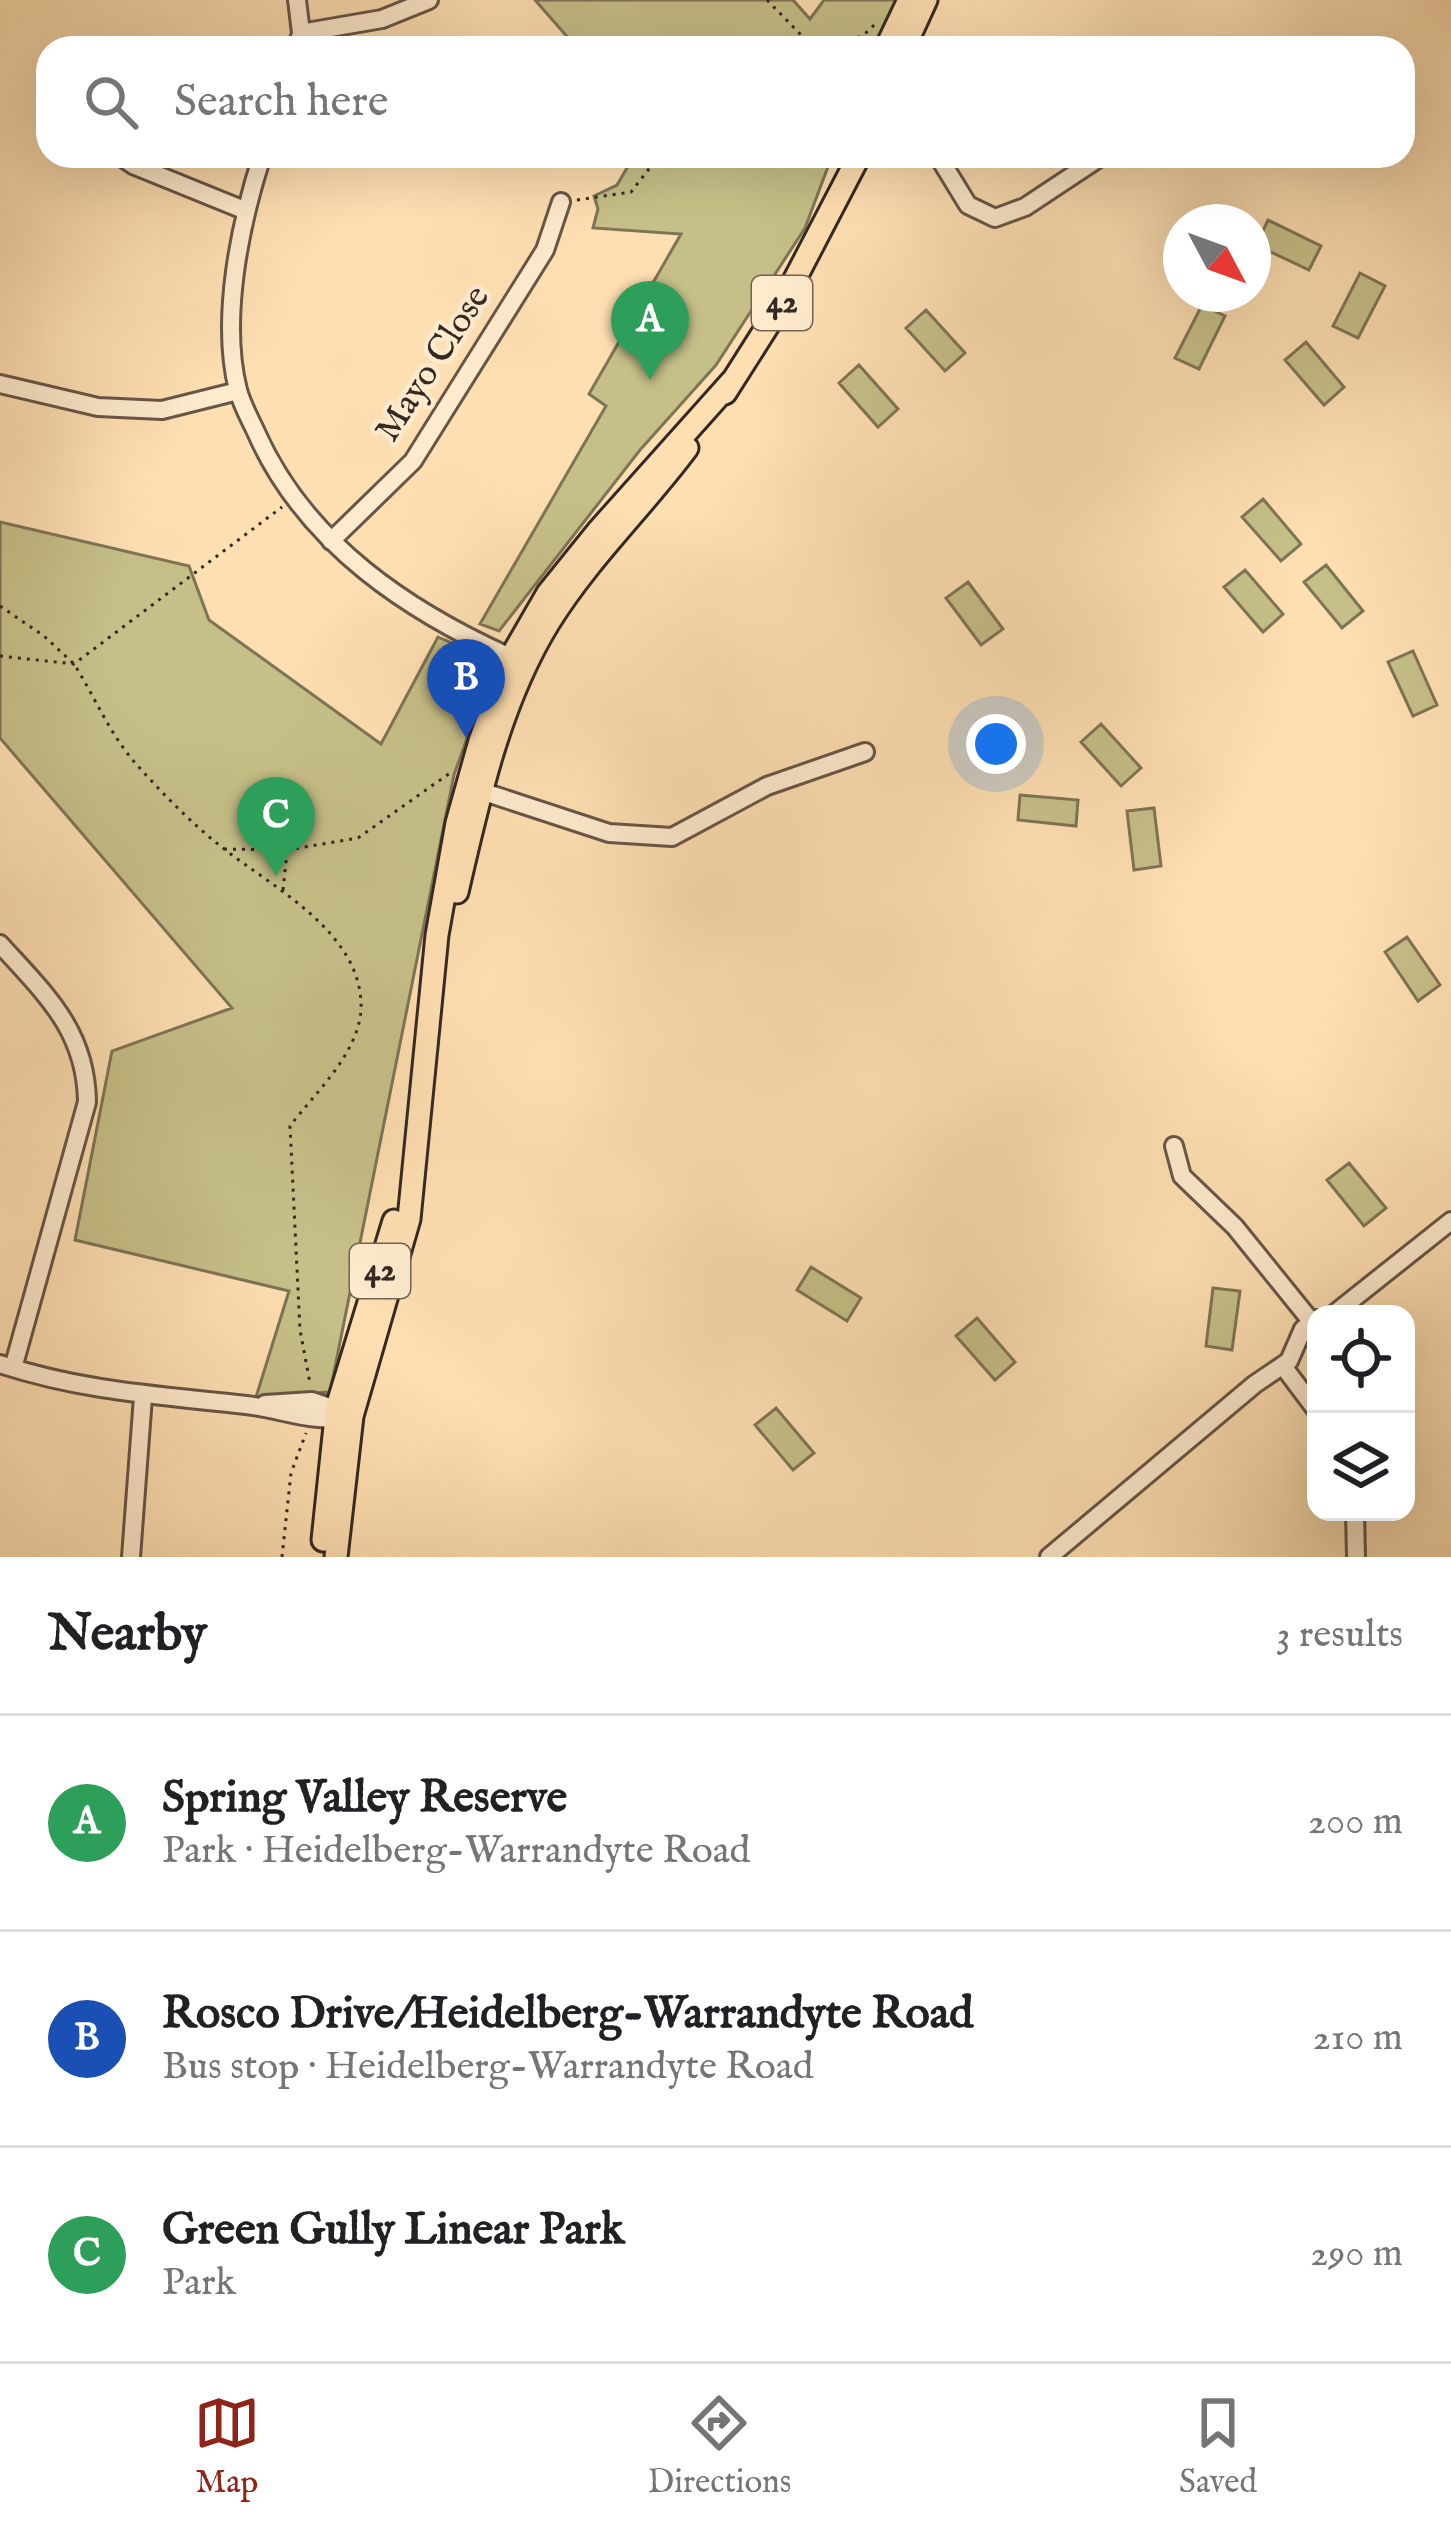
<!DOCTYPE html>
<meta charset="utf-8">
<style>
:root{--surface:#fff;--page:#f6f6f6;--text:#202124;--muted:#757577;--line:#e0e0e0;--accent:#8f2418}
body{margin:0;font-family:"IM FELL English",serif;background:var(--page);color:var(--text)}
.controls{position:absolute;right:36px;bottom:36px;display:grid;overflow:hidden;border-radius:24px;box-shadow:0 12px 48px #0002}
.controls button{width:108px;height:108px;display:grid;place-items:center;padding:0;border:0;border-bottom:3px solid var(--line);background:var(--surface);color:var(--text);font:60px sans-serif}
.compass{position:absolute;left:1163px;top:204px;width:108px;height:108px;border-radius:50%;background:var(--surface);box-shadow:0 12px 48px #0002;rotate:131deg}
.you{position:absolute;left:996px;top:744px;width:42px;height:42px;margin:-30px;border:9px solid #fff;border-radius:50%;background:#1a73e8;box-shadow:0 0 0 18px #1a73e833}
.badge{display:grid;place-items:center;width:78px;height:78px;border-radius:50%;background:var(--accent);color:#fff;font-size:39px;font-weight:700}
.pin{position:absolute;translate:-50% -99px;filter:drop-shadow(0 3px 6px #0008)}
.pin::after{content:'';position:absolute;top:63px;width:42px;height:36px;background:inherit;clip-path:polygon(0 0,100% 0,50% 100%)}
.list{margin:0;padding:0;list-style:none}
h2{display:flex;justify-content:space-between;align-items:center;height:156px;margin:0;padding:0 48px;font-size:51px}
h2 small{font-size:39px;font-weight:400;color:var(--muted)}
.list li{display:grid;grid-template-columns:78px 1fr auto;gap:36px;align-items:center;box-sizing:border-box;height:216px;padding:0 48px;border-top:3px solid var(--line)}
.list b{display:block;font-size:45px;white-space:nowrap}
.list p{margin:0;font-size:39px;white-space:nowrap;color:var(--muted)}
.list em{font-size:39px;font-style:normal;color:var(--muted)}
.icon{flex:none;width:66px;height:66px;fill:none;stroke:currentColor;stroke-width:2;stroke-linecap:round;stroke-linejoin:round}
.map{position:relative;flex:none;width:1451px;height:1557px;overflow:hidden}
.search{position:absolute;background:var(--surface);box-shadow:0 12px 48px #0002;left:36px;right:36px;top:36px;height:132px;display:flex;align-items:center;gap:30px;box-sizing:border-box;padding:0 42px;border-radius:36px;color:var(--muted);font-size:45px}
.sheet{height:804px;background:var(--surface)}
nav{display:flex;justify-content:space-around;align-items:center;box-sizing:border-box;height:168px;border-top:3px solid var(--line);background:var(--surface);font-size:33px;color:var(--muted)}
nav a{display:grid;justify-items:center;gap:6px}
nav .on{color:var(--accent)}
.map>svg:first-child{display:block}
</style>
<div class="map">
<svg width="1451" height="1557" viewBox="0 0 1451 1557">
<rect width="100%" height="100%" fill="#fedfb2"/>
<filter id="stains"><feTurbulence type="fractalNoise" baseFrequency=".00167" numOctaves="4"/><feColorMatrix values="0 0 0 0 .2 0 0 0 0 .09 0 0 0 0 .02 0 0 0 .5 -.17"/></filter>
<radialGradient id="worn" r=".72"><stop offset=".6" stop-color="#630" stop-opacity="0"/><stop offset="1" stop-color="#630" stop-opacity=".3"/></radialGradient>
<!-- green -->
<path fill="#c6c088" stroke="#7e7456" stroke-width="3" d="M535,0H793L810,19L824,0H897L873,48H577Z
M634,156H832L805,228L716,365L640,450L499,631L480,624L606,406L589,394L681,234L593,228L598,209L594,196L617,185Z
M1268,220L1321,246L1309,270L1256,245Z
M1360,273L1385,286L1358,338L1333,326Z
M1202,305L1225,316L1199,369L1175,358Z
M926,310L965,353L945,371L906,328Z
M1306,342L1344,387L1324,405L1285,360Z
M859,365L898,409L878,427L839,383Z
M1263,499L1301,544L1281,561L1242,517Z
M0,522L189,566L209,620L381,744L438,637C451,643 471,649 479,663C490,685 462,750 454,775L330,1392L256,1397L289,1291L75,1240L112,1051L232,1008L0,738Z
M1326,565L1363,611L1342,628L1304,582Z
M1245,570L1283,614L1263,632L1224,587Z
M968,582L1003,629L981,645L946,598Z
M1413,651L1437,705L1413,716L1388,662Z
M1101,724L1141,768L1121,786L1081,742Z
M1020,795L1078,800L1076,826L1018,820Z
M1154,808L1161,866L1134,870L1127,811Z
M1407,937L1440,985L1418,1001L1385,952Z
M1349,1163L1386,1208L1364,1226L1327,1180Z
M811,1267L861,1298L847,1321L797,1290Z
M1213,1288L1240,1291L1232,1350L1206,1346Z
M977,1318L1015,1362L995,1380L956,1336Z
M776,1408L814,1453L793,1470L755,1425Z"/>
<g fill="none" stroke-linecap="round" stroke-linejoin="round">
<defs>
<path id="minor" d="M301,33L382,19L429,0
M297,48L301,33L297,0
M120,156L133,165L244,210
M262,156C240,224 220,319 238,390C242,405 250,419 256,432C306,545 410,613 519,661
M938,156L968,205L995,218L1025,207L1102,156
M0,384L98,407L162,410L238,391
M331,541L413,461L545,250L561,202
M472,788L609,833L672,837L767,786L865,752
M0,944C45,994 86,1030 87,1102L13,1368
M1174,1146L1182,1176L1235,1227L1315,1326
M1334,1314L1451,1221
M0,1364C86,1392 158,1395 246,1405C282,1409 311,1423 347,1417
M1283,1366L1316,1410
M265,1404L312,1401L345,1412
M1355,1512L1356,1557
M131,1557L143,1397
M1049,1557L1255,1384L1289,1361L1303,1329L1316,1319"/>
<path id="major" d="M886,48L909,0
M904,48L926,0
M725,393L784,300L859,156
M457,892C478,801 499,703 549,622C588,559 643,507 687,448
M323,1540L337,1407L394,1221
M336,1557L352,1416L409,1219L437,935L457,823L480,741L511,657L548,593L598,531L732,381"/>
</defs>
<!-- minor casing -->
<use href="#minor" stroke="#675647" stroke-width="22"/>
<!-- major casing -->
<use href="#major" stroke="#352823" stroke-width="27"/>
<!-- path -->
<path stroke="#352823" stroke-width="3" stroke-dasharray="3 6" stroke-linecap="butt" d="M767,0L806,40C834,42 855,47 874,25
M577,200L631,192L659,156
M0,606L44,636L74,664C95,697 110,735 137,765C163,794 192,824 223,848C273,888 364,933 361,1010C358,1054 315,1093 290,1126L300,1330L310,1383
M0,656L74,664L282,507
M224,849L287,850L358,838L450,773
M283,890L287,852
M282,1557L291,1473L306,1433"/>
<!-- minor -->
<use href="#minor" stroke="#feeacd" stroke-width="16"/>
<!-- major -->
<use href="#major" stroke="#fedfb2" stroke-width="21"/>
</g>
<g text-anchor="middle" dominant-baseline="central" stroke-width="9" stroke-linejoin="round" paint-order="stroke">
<!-- shield labels -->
<g fill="#feeacd" stroke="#716256" stroke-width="3">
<rect x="752" y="276" width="60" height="54" rx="9"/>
<rect x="350" y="1244" width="60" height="54" rx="9"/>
</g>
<g font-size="33" font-weight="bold" fill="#352823">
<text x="782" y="303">42</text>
<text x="380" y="1271">42</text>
</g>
<!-- street labels -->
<g font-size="36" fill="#352823" stroke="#feeacd">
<text transform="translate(433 364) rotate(-57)">Mayo Close</text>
</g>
</g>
<rect width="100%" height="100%" filter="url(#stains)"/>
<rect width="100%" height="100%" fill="url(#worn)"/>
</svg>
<div class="controls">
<button><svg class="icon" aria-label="locate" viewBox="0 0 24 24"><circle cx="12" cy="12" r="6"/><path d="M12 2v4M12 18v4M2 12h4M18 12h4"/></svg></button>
<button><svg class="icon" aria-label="layers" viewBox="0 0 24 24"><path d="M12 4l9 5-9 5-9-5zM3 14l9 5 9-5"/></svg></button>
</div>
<svg class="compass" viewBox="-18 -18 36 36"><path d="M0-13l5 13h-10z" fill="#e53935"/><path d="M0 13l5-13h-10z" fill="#757577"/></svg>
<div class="you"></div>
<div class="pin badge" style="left:650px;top:380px;background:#2e9e5b">A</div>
<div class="pin badge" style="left:466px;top:738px;background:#1a4fb4">B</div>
<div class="pin badge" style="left:276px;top:876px;background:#2e9e5b">C</div>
<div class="search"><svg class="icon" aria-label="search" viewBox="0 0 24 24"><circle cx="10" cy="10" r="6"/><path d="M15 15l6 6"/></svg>Search here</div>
</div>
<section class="sheet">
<h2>Nearby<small>3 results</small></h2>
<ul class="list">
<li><span class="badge" style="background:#2e9e5b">A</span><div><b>Spring Valley Reserve</b><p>Park · Heidelberg-Warrandyte Road</p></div><em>200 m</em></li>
<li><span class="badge" style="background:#1a4fb4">B</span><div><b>Rosco Drive/Heidelberg-Warrandyte Road</b><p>Bus stop · Heidelberg-Warrandyte Road</p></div><em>210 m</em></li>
<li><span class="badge" style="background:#2e9e5b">C</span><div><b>Green Gully Linear Park</b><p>Park</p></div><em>290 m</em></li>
</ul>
</section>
<nav>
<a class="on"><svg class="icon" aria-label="map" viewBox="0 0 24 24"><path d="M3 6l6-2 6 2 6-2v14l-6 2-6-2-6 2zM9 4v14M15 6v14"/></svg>Map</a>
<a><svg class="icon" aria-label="directions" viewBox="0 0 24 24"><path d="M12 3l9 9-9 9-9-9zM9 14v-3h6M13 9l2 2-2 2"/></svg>Directions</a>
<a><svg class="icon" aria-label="saved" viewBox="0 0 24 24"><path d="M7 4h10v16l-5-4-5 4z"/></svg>Saved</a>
</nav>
